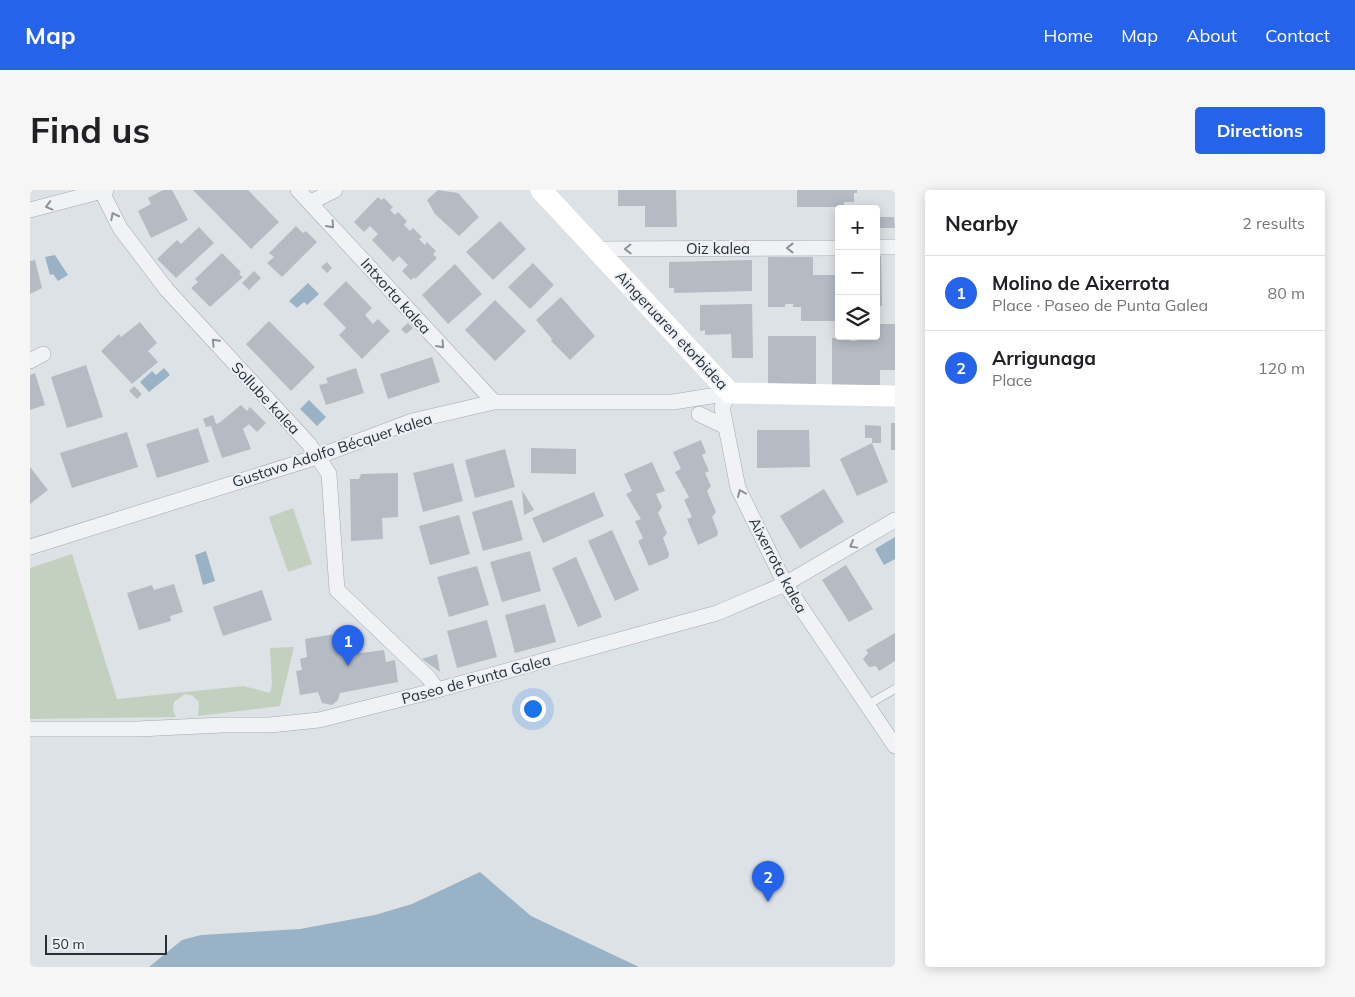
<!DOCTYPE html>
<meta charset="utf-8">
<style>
:root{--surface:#fff;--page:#f6f6f6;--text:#202124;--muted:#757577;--line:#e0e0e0;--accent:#2563eb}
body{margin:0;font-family:Mulish,sans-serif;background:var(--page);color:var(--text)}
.controls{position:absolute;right:15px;top:15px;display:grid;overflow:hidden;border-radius:5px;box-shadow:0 2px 12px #0003}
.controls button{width:45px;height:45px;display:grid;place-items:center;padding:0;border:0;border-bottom:1px solid var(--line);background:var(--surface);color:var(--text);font:25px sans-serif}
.scale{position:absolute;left:15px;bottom:12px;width:122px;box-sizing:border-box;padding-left:5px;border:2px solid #27313c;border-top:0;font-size:14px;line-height:18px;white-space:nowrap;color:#27313c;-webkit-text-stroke:4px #edf0f4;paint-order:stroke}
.you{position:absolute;left:502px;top:518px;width:18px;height:18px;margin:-12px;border:4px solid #fff;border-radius:50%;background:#1a73e8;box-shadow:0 0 0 8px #1a73e833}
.badge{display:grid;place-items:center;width:32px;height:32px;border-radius:50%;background:var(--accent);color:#fff;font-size:16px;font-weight:700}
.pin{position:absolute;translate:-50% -41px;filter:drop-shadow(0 1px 2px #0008)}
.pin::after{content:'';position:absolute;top:26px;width:18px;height:15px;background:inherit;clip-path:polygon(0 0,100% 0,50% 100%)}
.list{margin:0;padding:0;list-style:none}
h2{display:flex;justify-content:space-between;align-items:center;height:65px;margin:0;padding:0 20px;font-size:21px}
h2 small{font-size:16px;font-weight:400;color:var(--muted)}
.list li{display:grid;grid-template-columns:32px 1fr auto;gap:15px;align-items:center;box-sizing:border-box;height:75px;padding:0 20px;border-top:1px solid var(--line)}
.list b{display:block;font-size:19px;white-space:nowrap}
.list p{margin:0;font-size:16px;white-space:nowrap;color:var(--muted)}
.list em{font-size:16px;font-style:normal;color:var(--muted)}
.icon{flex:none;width:28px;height:28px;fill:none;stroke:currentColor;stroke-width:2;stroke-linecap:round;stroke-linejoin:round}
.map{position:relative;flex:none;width:865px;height:777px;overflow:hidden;border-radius:5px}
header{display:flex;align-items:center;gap:30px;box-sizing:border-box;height:70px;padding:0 25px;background:var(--accent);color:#fff}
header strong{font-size:24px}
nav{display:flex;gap:28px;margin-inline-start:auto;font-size:18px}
.intro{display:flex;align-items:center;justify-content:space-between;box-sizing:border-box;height:120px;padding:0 30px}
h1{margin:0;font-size:35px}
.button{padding:12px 22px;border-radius:5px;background:var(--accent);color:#fff;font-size:18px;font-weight:700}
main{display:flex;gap:30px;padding:0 30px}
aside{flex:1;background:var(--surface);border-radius:5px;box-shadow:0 2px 12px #0003}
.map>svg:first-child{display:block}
</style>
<header>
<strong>Map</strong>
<nav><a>Home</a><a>Map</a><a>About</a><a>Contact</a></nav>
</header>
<div class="intro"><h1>Find us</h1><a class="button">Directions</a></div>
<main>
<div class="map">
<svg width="865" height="777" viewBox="0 0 865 777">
<rect width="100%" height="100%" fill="#dde2e7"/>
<!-- green -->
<path fill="#c4d0bf" d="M263,318L282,374L258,382L239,327Z
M42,364L87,509L214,496L240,503L242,494L240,458L264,457L250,516L168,526L169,512L163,506L155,504L144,512L143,520L146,527L0,529V378Z"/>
<!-- water -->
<path fill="#99b2c6" d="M25,65L38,85L28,91L23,84L20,85L15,67Z
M278,93L289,104L277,115L274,112L267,118L259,111Z
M134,178L140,185L119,202L110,192L122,181L126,185Z
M279,210L296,227L287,236L270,219Z
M865,347V369L854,375L845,359Z
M176,361L185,391L173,395L165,365Z
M450,682L501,726L609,777H119L152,750L171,745L270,739L345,725L382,714Z"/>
<!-- building -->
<path fill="#b5bbc3" d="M133,0H142L158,30L121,48L108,21L121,14L118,8Z
M163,0H218L249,32L221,59Z
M408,0L428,3L449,27L429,46L405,24L397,10Z
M588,0H646L647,37H615V16H588Z
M767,0H827V3H824V12H814V17H767Z
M348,7L351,10L354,8L363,17L360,20L365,25L368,22L377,31L374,35L380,41L383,38L392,47L389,49L395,55L397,52L406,61L403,64L407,68L385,89L384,87L381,90L372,81L378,75L369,66L363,72L342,50L348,44L340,36L334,42L324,32Z
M846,27H864L865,38H846Z
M470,31L496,59L463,90L436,62Z
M266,36L273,43L276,41L287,52L252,87L237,73L244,67L239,63Z
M169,37L184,53L146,88L127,69L147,50L151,54Z
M192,63L211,82L209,84L213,87L180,117L161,98L168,92L165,89Z
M846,66H851L852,116H846Z
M738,67H783V85H806V67H809V131H771V117H763V114H755V117H738Z
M5,70L12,98L0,104V71Z
M722,70V101L644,103V98H639V72Z
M297,72L302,78L297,83L291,77Z
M503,73L524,95L500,119L478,97Z
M425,74L452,104L418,134L392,105Z
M224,81L231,88L219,100L212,93Z
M316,91L342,118L335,125L343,134L348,129L360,141L332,169L309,145L316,138L293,114Z
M531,107L565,146L540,170L521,151L522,149L506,130Z
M465,110L496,141L465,171L435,140Z
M722,114L723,168H702L701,144L675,145V140L670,141V115Z
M239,131L285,177L261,201L216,154Z
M110,132L127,153L118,161L128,172L102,194L71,161L89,144L91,147Z
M378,133L383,138L376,144L371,139Z
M846,134H865V180H850V195H802V148L820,149V151H827V148L846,146Z
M738,146H786V195H738Z
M402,167L410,192L358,209L350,184Z
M56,175L73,227L37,238L21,187Z
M326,178L334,203L296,215L289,195L298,193L296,188Z
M5,183L15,215L0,220V185Z
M104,196L112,204L107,209L99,201Z
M211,215L217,221L220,217L236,233L227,242L219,234L213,239L221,259L192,268L181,236L176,237L173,229L183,225L186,234L189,233Z
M861,233H865V260H861Z
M835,235L851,236V253H842V248H835Z
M168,238L179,272L127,288L116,254Z
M727,240H779L780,277L727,278Z
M97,242L108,277L42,298L30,263Z
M671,250L676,263L672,265L679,281L675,283L681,296L677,301L686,322L682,327L688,342L687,346L668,355L657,329L662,327L654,310L659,307L645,282L651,279L643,262Z
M842,253L858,292L827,306L810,269Z
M501,258L546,259V284L501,283Z
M475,259L485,297L445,308L435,270Z
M622,272L635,301L626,304L632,317L628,323L637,343L633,348L639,364L638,368L619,376L608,351L613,348L605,331L611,329L596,304L602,301L594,284Z
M423,273L433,311L393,322L383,283Z
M0,277L18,300L0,314Z
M368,283V327L352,328L353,349L321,351L320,289H329L331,284Z
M794,299L814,332L770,359L750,326Z
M492,300L504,320L494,325Z
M564,302L574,326L513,353L502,328Z
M482,310L493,350L453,361L442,322Z
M429,325L440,364L400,375L389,336Z
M582,340L609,400L585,411L558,351Z
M500,361L511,401L472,412L460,372Z
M546,367L572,427L548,437L522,378Z
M816,375L843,419L819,432L792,390Z
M447,376L459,415L419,427L407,387Z
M144,394L153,422L140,426L141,431L109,440L97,403L122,395L124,400Z
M232,400L242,430L193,446L183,417Z
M515,414L526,452L485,463L475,425Z
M457,430L467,467L427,478L417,441Z
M311,443L315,465L354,460L356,472L365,470L368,492L310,503L308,510L302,515L292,513L288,502L270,505L266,481L272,480L270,469L277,467L275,449Z
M865,443V471L849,481L846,476L839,477L833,469L838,463L836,460Z
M407,464L410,482L392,469Z"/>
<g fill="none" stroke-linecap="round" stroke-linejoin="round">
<defs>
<path id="lane" d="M839,514L865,499"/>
<path id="street" d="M71,0L90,38L137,100L279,254L299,284L307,400L399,488L407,500
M268,0L464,212
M281,12L305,0
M0,20L76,0
M846,57H865
M567,59L809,58
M0,171L13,164
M700,203L692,217L708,298L755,394L865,556
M669,224L696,237
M0,357L287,267L382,231L464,212H643L700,203
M0,539H108L192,535H240L289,530L407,500L687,423L755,394L865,330"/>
</defs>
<!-- lane casing -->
<use href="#lane" stroke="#a3a9b0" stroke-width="9"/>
<!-- street casing -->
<use href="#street" stroke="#a3a9b0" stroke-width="16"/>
<!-- lane -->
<use href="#lane" stroke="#f0f2f5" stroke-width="8"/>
<!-- street -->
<use href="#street" stroke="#f0f2f5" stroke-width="15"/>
<!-- secondary -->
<path stroke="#fff" stroke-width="21" d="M511,0L700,203L865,206"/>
</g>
<!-- one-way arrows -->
<defs><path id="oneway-chevron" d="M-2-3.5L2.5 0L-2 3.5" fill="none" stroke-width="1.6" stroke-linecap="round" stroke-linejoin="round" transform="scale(1.25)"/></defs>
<g stroke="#8c9298">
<use href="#oneway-chevron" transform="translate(19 16) rotate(165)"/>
<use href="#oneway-chevron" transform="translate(84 26) rotate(-117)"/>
<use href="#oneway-chevron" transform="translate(301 35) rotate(48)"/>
<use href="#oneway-chevron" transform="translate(760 58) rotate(180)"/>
<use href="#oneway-chevron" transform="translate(598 59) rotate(179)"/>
<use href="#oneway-chevron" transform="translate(185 152) rotate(-133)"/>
<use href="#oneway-chevron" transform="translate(411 155) rotate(48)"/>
<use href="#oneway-chevron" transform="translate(711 303) rotate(-113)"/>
<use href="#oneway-chevron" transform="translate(823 355) rotate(151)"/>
</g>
<g text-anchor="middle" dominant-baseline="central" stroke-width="4" stroke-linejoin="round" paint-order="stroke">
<!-- street labels -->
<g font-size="15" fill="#27313c" stroke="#edf0f4">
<text x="688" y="58">Oiz kalea</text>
<text transform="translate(366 106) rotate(48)">Intxorta kalea</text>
<text transform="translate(642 140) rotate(47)">Aingeruaren etorbidea</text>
<text transform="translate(236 208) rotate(47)">Sollube kalea</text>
<text transform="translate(302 260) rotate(-18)">Gustavo Adolfo Bécquer kalea</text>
<text transform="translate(748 375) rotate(62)">Aixerrota kalea</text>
<text transform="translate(446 489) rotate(-15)">Paseo de Punta Galea</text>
</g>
</g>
</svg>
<div class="controls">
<button>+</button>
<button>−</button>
<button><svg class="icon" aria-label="layers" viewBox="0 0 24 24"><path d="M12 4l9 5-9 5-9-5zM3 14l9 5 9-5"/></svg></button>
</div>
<div class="scale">50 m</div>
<div class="you"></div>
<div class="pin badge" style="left:318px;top:476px">1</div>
<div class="pin badge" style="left:738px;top:712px">2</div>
</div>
<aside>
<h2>Nearby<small>2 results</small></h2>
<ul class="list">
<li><span class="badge">1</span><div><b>Molino de Aixerrota</b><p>Place · Paseo de Punta Galea</p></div><em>80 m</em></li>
<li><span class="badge">2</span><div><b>Arrigunaga</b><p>Place</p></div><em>120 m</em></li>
</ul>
</aside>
</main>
